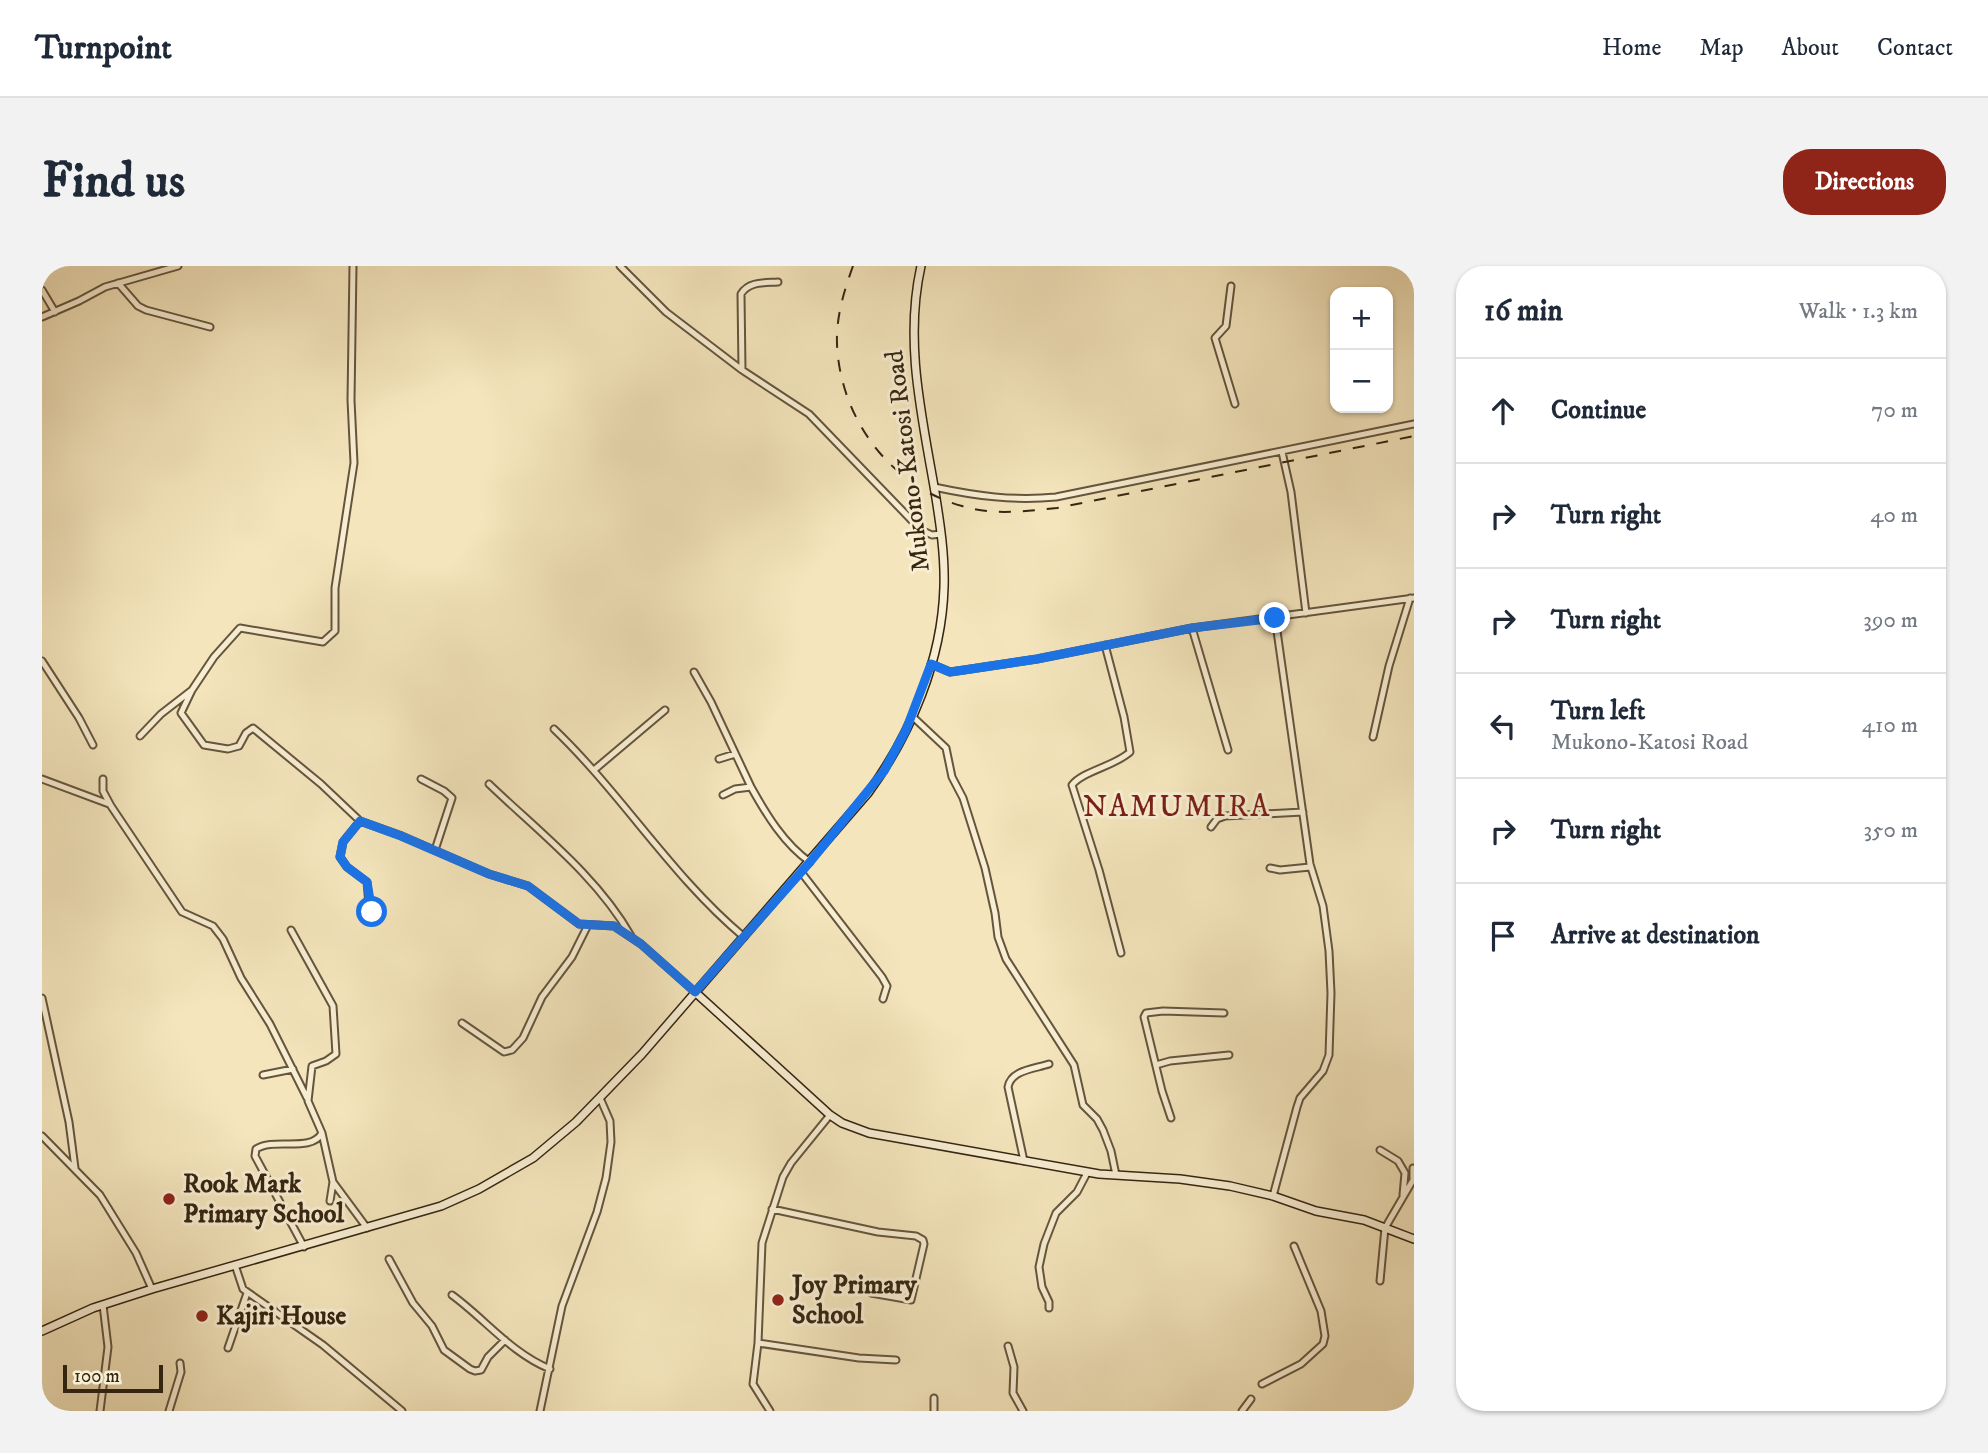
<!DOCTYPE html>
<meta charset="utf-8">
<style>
:root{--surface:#fff;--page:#f2f2f3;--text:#1f2937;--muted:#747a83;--line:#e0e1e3;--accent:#8f2418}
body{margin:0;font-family:"IM FELL DW Pica",serif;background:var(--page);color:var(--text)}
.controls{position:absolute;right:21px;top:21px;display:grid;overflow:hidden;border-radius:14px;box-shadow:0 2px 5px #0004}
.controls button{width:63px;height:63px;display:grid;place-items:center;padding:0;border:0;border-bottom:2px solid var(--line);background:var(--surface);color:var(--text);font:35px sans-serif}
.scale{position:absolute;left:21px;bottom:18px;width:100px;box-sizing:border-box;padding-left:7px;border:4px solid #352511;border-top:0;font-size:19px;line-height:24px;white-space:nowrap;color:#352511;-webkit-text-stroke:5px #f8eed3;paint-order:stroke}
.stop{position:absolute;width:21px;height:21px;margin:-16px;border:5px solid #1a73e8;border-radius:50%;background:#fff}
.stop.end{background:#1a73e8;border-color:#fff;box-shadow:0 2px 7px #0008}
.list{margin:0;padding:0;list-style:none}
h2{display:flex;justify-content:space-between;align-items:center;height:91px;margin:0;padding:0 28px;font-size:30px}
h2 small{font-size:23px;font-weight:400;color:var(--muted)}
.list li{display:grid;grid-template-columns:46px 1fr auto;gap:21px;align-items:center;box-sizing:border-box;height:105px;padding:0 28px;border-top:2px solid var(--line)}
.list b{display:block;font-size:26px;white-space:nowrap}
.list p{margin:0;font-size:23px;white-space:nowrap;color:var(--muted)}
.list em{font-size:23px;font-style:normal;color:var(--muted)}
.icon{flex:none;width:38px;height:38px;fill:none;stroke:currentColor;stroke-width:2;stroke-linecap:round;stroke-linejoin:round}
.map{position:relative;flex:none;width:1372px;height:1145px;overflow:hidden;border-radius:28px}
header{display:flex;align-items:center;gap:42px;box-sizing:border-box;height:98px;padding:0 35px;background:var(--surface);border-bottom:2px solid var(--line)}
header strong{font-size:33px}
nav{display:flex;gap:38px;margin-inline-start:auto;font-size:24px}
.intro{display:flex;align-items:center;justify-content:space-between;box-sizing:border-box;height:168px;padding:0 42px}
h1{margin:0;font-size:49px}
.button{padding:18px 32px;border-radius:28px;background:var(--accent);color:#fff;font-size:24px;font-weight:700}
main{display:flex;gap:42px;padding:0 42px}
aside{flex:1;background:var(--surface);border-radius:28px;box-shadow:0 2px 5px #0004}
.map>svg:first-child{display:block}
</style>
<header>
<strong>Turnpoint</strong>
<nav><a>Home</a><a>Map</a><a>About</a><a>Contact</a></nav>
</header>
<div class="intro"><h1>Find us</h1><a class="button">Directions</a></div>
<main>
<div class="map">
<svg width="1372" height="1145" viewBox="0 0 1372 1145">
<rect width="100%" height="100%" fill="#f4e5bc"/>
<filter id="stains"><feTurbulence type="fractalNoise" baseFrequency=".00286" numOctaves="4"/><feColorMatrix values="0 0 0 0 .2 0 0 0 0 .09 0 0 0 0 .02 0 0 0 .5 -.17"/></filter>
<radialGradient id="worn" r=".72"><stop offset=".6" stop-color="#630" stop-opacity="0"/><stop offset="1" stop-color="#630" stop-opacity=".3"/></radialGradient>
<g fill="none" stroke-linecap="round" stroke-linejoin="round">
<defs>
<path id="street" d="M578,0L624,46L700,104L767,148L879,264L890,269L899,268
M76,17L96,40L104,44L168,61
M1189,20L1184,60L1173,72L1193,138
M0,24L13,46
M0,51L37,35L63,21L136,0
M700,104L699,28C707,15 723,17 736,16
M1240,186L1249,226L1264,347
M892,221C934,230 971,235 1014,231L1372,158
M1150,362L1186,484
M1063,379L1082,451L1088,486C1073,500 1041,505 1030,519L1057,604L1079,687
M0,395L37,452L51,479
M889,398L908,406L922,404L995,393L1150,362L1372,332
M652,406L669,436L709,521L693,523L681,529
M150,424L139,447L162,479L186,483L197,480L204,467L211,462L279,518L318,555L360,570L447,608L486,620L537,658L572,660L599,678L653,726
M870,450L904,482L910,511L921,532L943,602L953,647L956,671L964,693L1032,799L1041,839L1055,853L1061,864L1069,885L1074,909
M512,463C580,528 630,611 702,671
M98,470L119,448L150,424L172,391L198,362L281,376L293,365V322L312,197L309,134L311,0
M1331,471L1347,400L1368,332
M677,493L693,488
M552,504L623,444
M0,513L67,538
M61,513V525L69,540L140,646L171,660L181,673L199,712L228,758L265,832
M379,513L402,525L410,532L393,584
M447,518C496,565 555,610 589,670
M709,521C724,548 742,578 768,596
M318,555L301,576L298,591L305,601L325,616L327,639L335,651
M1169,561L1175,553L1183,550L1261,546
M1228,602L1238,604L1268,601
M759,606L840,711L845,720L841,733
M249,664L291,740L294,788L284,795L270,800L266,835L280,867C269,887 232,871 214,883L213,890L262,981
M0,732L27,856L33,902
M420,757L462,786L470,784L481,772L500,731L530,691L546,659
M1114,799L1128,795L1187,789
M221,809L251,803
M1129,852L1120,825L1102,751L1104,747L1121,745L1182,747
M280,867L291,916L288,935
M0,870L58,929L94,987L110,1023
M1338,884L1356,895L1363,907L1361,929
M982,895L966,821C969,804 992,803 1007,798
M291,916L325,962
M1231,930L1255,841L1258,832L1281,805L1287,789L1289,727L1287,685L1281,640L1268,598L1233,351
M730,943L836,966L874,970L881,974L882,978L869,1034L829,1027
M347,993L371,1037L390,1060L402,1084L428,1103L433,1105L439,1104L446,1091L463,1074
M193,999L201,1023L281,1079L360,1145
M1338,1015L1343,962L1371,914V902
M410,1029C443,1053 469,1087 508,1103
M1007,1042V1036L1000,1021L997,1001L1002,978L1014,947L1035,926L1045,907
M716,1077L817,1092L854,1094
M966,1080L972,1101L971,1127L981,1145
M186,1082L205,1027
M1220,1118L1259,1098L1281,1078L1283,1070L1279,1045L1252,980
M58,1145L66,1081L61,1039
M127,1145L139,1106L138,1097
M498,1145L520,1040L555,946L564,912L569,876L568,855L558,832
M728,1145L711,1118L716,1077L720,977L741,911L749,897L788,849
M892,1145V1132
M1200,1145L1209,1133"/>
<path id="secondary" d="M653,726L788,849L800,857L827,867L1057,908L1138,913L1188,920L1231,930L1274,945L1322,954L1372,973
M0,1065L51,1042L110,1023L399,940L437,923L491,892L534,856L600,788L826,527C869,468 900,394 902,321C903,289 898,257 893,226C880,150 862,76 879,0"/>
</defs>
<!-- street casing -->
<use href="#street" stroke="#65553c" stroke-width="9"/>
<!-- secondary casing -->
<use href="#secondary" stroke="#352511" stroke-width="10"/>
<!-- street -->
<use href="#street" stroke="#f8eed3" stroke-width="5"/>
<!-- secondary -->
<use href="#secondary" stroke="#f8eed3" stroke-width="7"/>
<!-- rail -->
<path stroke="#352511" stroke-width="2" stroke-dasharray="12 12" stroke-linecap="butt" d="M811,0C802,25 794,51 795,78C798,152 848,220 920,240C952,250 983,245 1015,242L1372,170"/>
</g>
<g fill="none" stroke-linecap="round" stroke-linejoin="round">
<!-- route -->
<path stroke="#1a73e8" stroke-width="9" d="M330,646L325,616L305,601L298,591L301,576L318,555L359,570L447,608L486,620L537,658L572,660L599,678L653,726L768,596L842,505L864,464L889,398L908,406L922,404L995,393L1150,362L1233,352"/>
</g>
<!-- markers -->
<g fill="#8f2418" stroke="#f8eed3" stroke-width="2.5">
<circle cx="127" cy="933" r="7"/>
<circle cx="736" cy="1034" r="7"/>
<circle cx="160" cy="1050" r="7"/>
</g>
<g text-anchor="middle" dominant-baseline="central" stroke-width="6" stroke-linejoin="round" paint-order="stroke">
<!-- street labels -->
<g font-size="26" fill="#352511" stroke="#f8eed3">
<text transform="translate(866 195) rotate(-97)">Mukono-Katosi Road</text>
</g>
<!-- poi labels -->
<g font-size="26" font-weight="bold" fill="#352511" stroke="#f8eed3" text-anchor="start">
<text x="141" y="918">Rook Mark<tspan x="141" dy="30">Primary School</tspan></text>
<text x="750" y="1019">Joy Primary<tspan x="750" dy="30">School</tspan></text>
<text x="174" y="1050">Kajiri House</text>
</g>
<!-- quarter labels -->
<g font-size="30" letter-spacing="2" fill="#7a1f14" stroke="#f8eed3">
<text x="1135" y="541">NAMUMIRA</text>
</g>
</g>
<rect width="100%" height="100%" filter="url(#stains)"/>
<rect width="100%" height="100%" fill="url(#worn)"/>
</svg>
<div class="controls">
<button>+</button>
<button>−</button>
</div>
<div class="scale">100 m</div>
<div class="stop" style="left:330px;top:646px"></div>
<div class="stop end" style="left:1233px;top:352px"></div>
</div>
<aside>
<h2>16 min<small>Walk · 1.3 km</small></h2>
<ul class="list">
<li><svg class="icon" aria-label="ahead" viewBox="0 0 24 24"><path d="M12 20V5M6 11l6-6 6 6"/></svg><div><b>Continue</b></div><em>70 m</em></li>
<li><svg class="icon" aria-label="right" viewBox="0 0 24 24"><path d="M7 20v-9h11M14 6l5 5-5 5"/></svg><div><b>Turn right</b></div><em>40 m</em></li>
<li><svg class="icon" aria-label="right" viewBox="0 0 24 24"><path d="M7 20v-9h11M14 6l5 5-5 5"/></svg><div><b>Turn right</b></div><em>390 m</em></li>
<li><svg class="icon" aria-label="left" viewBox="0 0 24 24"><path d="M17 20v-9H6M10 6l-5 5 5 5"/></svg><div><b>Turn left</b><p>Mukono-Katosi Road</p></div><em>410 m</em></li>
<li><svg class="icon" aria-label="right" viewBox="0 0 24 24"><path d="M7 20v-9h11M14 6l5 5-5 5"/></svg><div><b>Turn right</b></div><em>350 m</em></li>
<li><svg class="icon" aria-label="arrive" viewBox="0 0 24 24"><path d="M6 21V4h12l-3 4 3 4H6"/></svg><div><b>Arrive at destination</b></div></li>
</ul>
</aside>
</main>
